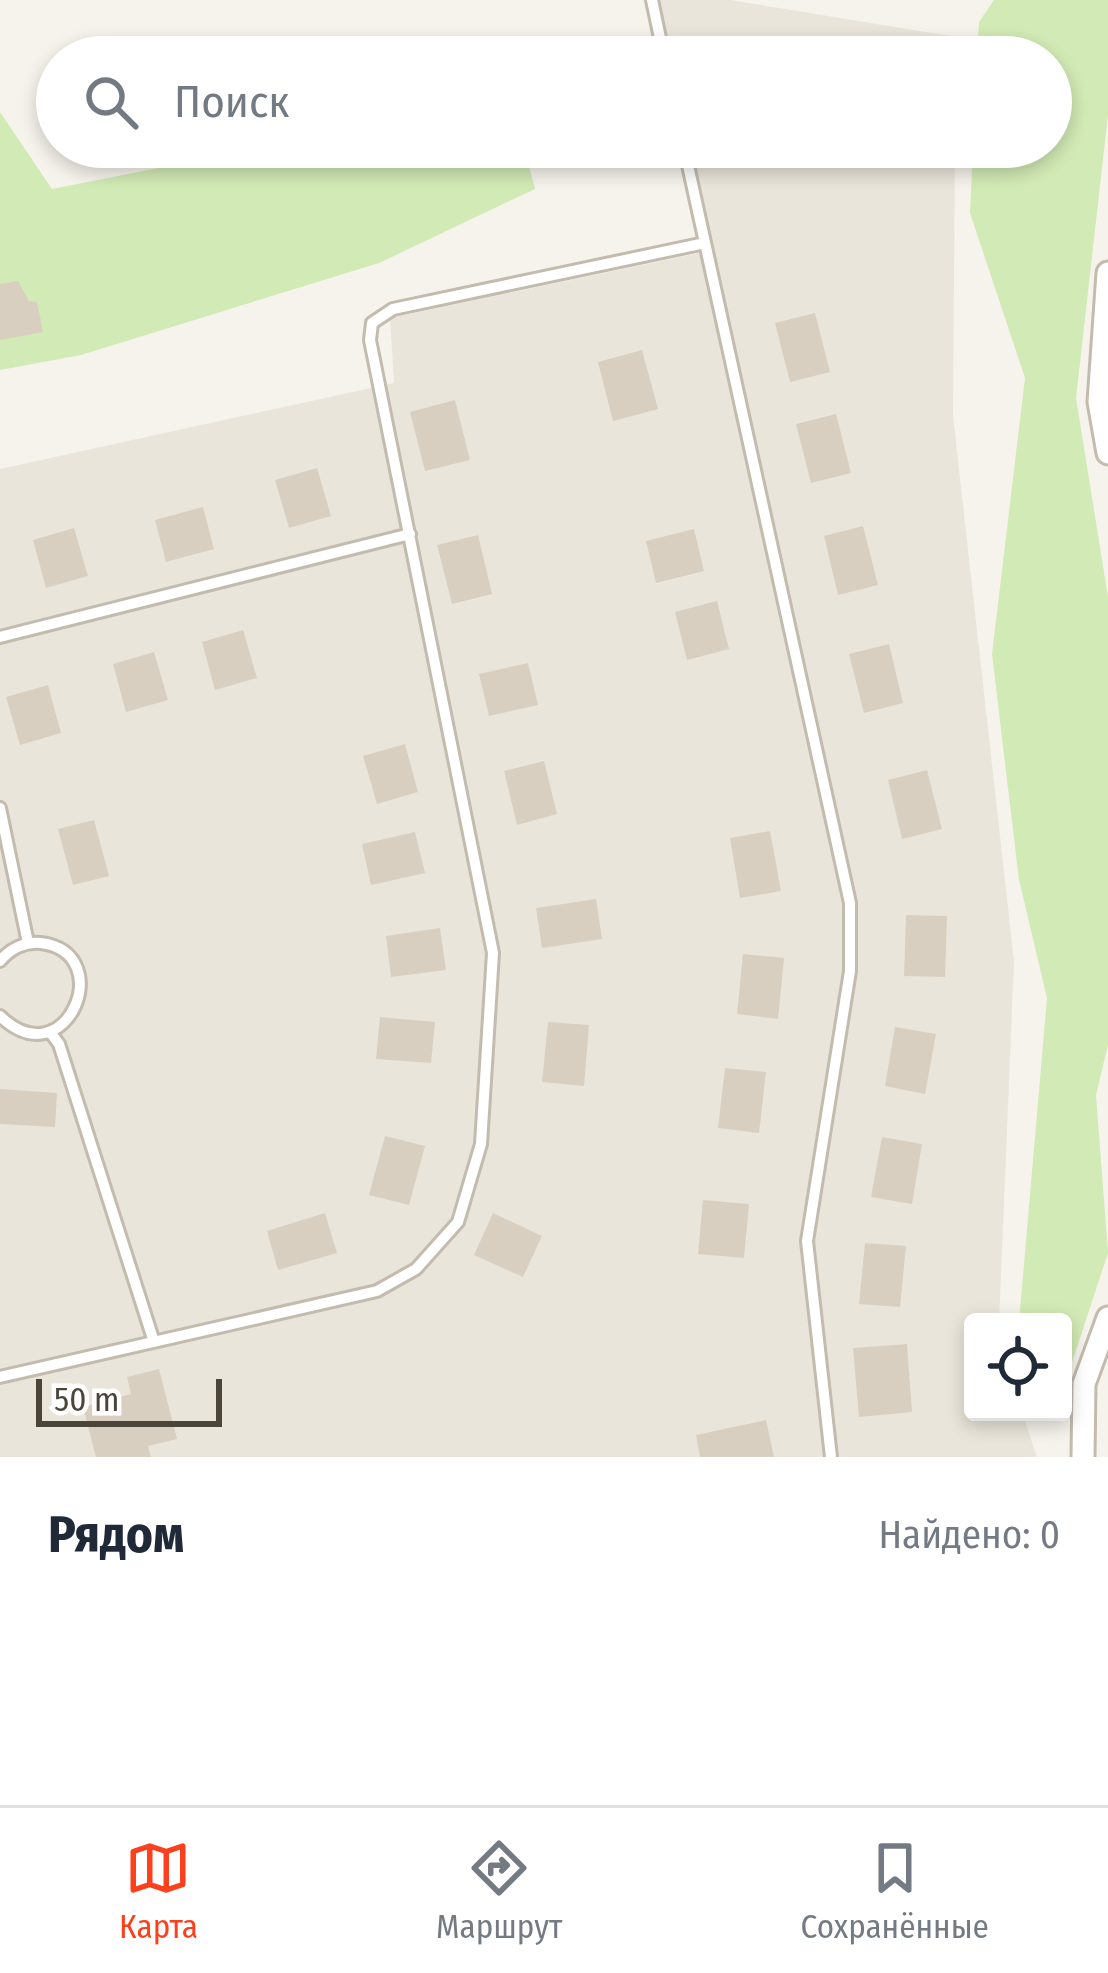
<!DOCTYPE html>
<html lang="ru">
<meta charset="utf-8">
<style>
:root{--surface:#fff;--page:#f6f6f7;--text:#1f2937;--muted:#747a83;--line:#e0e1e3;--accent:#fc3f1d}
body{margin:0;font-family:"Fira Sans Condensed",sans-serif;background:var(--page);color:var(--text)}
.controls{position:absolute;right:36px;bottom:36px;display:grid;overflow:hidden;border-radius:12px;box-shadow:0 6px 18px #0003}
.controls button{width:108px;height:108px;display:grid;place-items:center;padding:0;border:0;border-bottom:3px solid var(--line);background:var(--surface);color:var(--text);font:60px sans-serif}
.scale{position:absolute;left:36px;bottom:30px;width:186px;box-sizing:border-box;padding-left:12px;border:6px solid #4b4439;border-top:0;font-size:33px;line-height:42px;white-space:nowrap;color:#4b4439;-webkit-text-stroke:9px #fff;paint-order:stroke}
.list{margin:0;padding:0;list-style:none}
h2{display:flex;justify-content:space-between;align-items:center;height:156px;margin:0;padding:0 48px;font-size:51px}
h2 small{font-size:39px;font-weight:400;color:var(--muted)}
.icon{flex:none;width:66px;height:66px;fill:none;stroke:currentColor;stroke-width:2;stroke-linecap:round;stroke-linejoin:round}
.map{position:relative;flex:none;width:1108px;height:1457px;overflow:hidden}
.search{position:absolute;background:var(--surface);box-shadow:0 6px 18px #0003;left:36px;right:36px;top:36px;height:132px;display:flex;align-items:center;gap:30px;box-sizing:border-box;padding:0 42px;border-radius:66px;color:var(--muted);font-size:45px}
.sheet{height:348px;background:var(--surface)}
nav{display:flex;justify-content:space-around;align-items:center;box-sizing:border-box;height:168px;border-top:3px solid var(--line);background:var(--surface);font-size:33px;color:var(--muted)}
nav a{display:grid;justify-items:center;gap:6px}
nav .on{color:var(--accent)}
.map>svg:first-child{display:block}
</style>
<div class="map">
<svg width="1108" height="1457" viewBox="0 0 1108 1457">
<rect width="100%" height="100%" fill="#f6f3ec"/>
<!-- residential -->
<path fill="#eae5da" d="M648,0H730L956,37V57H662Z
M684,147H955L953,416L1014,961L999,1322H973V1412H1022L1037,1457H0V469L394,383L390,318L709,251Z"/>
<!-- green -->
<path fill="#d2eab5" d="M994,0H1108V115L1076,398L1108,597V1045L1096,1095L1108,1253L1063,1390V1322H1019L1047,998L1019,880L992,654L1025,378L970,213L973,147H1051V57H977L979,22Z
M0,112L52,189L265,147H524L535,189L379,263L81,355L0,370Z"/>
<!-- building -->
<path fill="#d8cfc1" d="M18,281L29,301L37,302L43,332L0,340V284Z
M815,313L830,372L790,382L775,323Z
M642,350L658,409L613,421L598,362Z
M455,400L470,460L425,471L410,412Z
M836,414L851,473L811,483L796,424Z
M317,468L331,516L289,528L275,480Z
M203,507L214,549L166,562L155,520Z
M863,526L878,585L838,595L824,536Z
M74,528L88,576L46,588L33,540Z
M694,529L704,571L656,583L646,541Z
M478,535L492,594L452,604L437,545Z
M717,601L729,649L687,660L675,612Z
M243,630L257,678L215,690L202,642Z
M889,644L903,703L864,713L849,654Z
M154,652L168,700L126,712L113,664Z
M528,663L538,705L489,716L479,674Z
M48,685L61,733L20,745L6,697Z
M405,744L418,792L377,804L363,756Z
M544,761L557,814L517,825L504,771Z
M927,770L942,829L902,839L888,780Z
M94,820L109,876L73,885L58,829Z
M770,831L781,891L740,898L730,838Z
M415,832L425,873L371,885L362,844Z
M596,899L602,939L542,948L536,908Z
M906,915L947,916L945,977L904,976Z
M440,928L446,970L391,977L386,936Z
M743,954L784,958L778,1019L737,1014Z
M380,1017L435,1022L431,1063L376,1059Z
M548,1022L589,1025L584,1086L542,1082Z
M895,1027L936,1034L925,1094L885,1086Z
M725,1068L766,1072L759,1133L718,1128Z
M0,1089L57,1093L55,1127L0,1124Z
M385,1136L425,1146L409,1205L369,1195Z
M882,1137L922,1144L912,1204L871,1197Z
M703,1200L749,1204L744,1258L698,1254Z
M325,1213L337,1253L278,1270L267,1231Z
M493,1213L542,1236L523,1277L474,1255Z
M865,1243L906,1246L900,1307L859,1304Z
M907,1344L912,1412L859,1417L853,1348Z
M159,1369L177,1439L148,1446L151,1457H96L83,1407L131,1394L127,1377Z
M766,1420L774,1457H700L696,1435Z"/>
<g fill="none" stroke-linecap="round" stroke-linejoin="round">
<defs>
<path id="lane" d="M652,0L664,57
M684,147L850,903V971L807,1241L831,1457
M0,637L410,534
M0,808L28,943
M0,961C10,949 25,941 41,943C119,953 66,1080 0,1016
M50,1032L59,1044L154,1342
M0,1377L377,1291L416,1269L458,1222L481,1144L493,953L370,340L372,323L393,309L705,243"/>
<path id="street" d="M1108,273L1099,402L1108,453
M1083,1457L1084,1384L1108,1318"/>
</defs>
<!-- lane casing -->
<use href="#lane" stroke="#c2bbae" stroke-width="16"/>
<!-- street casing -->
<use href="#street" stroke="#c2bbae" stroke-width="27"/>
<!-- lane -->
<use href="#lane" stroke="#fff" stroke-width="10"/>
<!-- street -->
<use href="#street" stroke="#fff" stroke-width="21"/>
</g>
</svg>
<div class="controls">
<button><svg class="icon" aria-label="locate" viewBox="0 0 24 24"><circle cx="12" cy="12" r="6"/><path d="M12 2v4M12 18v4M2 12h4M18 12h4"/></svg></button>
</div>
<div class="scale">50 m</div>
<div class="search"><svg class="icon" aria-label="search" viewBox="0 0 24 24"><circle cx="10" cy="10" r="6"/><path d="M15 15l6 6"/></svg>Поиск</div>
</div>
<section class="sheet">
<h2>Рядом<small>Найдено: 0</small></h2>
<ul class="list">
</ul>
</section>
<nav>
<a class="on"><svg class="icon" aria-label="map" viewBox="0 0 24 24"><path d="M3 6l6-2 6 2 6-2v14l-6 2-6-2-6 2zM9 4v14M15 6v14"/></svg>Карта</a>
<a><svg class="icon" aria-label="directions" viewBox="0 0 24 24"><path d="M12 3l9 9-9 9-9-9zM9 14v-3h6M13 9l2 2-2 2"/></svg>Маршрут</a>
<a><svg class="icon" aria-label="saved" viewBox="0 0 24 24"><path d="M7 4h10v16l-5-4-5 4z"/></svg>Сохранённые</a>
</nav>
